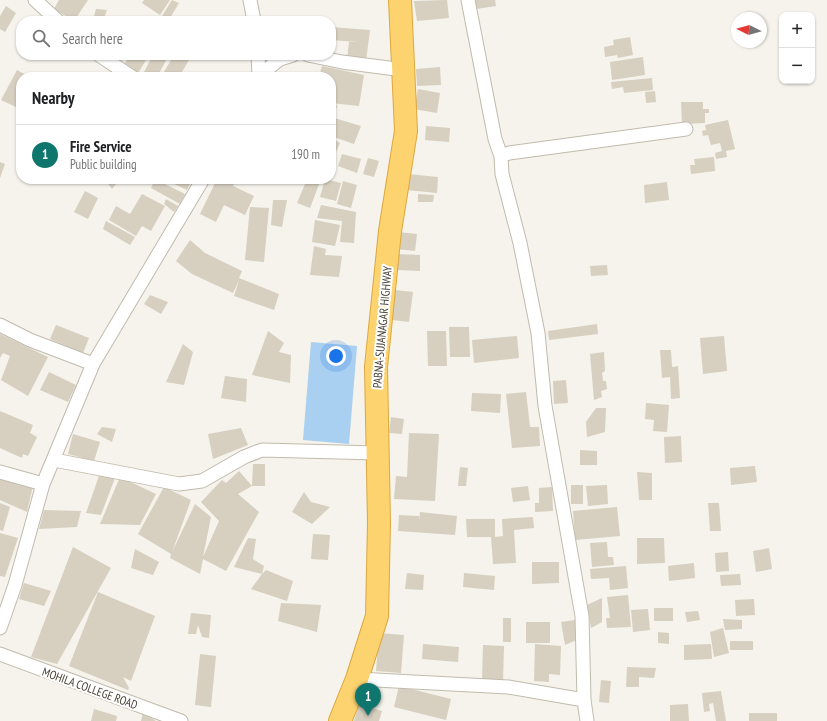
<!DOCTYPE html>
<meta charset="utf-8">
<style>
:root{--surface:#fff;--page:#f2f2f2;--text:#202124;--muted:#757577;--line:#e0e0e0;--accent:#0f766e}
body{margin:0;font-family:"PT Sans Narrow",sans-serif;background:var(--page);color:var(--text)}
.controls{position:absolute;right:12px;top:12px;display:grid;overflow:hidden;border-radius:8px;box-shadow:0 1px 3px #0004}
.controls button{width:36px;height:36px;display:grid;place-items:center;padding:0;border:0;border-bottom:1px solid var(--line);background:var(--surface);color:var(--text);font:20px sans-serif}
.compass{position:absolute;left:731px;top:12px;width:36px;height:36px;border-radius:50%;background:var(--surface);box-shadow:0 1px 3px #0004;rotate:275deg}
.you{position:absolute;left:336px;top:356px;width:14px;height:14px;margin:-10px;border:3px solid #fff;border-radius:50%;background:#1a73e8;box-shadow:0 0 0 6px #1a73e833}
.badge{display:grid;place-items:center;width:26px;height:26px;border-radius:50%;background:var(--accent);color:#fff;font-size:13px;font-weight:700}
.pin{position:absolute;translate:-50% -33px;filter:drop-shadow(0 1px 2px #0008)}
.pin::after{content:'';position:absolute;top:21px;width:14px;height:12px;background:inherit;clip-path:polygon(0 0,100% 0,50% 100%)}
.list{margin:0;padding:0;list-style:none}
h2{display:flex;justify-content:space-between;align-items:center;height:52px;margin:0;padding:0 16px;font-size:17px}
h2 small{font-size:13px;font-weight:400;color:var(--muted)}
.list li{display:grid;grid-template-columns:26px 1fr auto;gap:12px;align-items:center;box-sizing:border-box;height:60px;padding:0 16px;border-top:1px solid var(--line)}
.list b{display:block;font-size:15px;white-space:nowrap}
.list p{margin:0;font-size:13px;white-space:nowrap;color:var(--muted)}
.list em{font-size:13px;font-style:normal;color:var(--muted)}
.icon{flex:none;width:22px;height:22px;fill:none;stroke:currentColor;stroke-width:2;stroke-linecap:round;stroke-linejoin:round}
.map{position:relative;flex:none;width:827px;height:721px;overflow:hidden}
.search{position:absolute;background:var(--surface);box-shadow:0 1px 3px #0004;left:16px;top:16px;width:320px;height:44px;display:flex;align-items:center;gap:10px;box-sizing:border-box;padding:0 14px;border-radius:16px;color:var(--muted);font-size:15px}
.panel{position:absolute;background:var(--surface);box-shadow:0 1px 3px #0004;left:16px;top:72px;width:320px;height:112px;border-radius:16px}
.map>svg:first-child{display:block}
</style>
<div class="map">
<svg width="827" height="721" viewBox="0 0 827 721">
<rect width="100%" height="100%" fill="#f5f3eb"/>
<!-- water -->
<path fill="#a9d0f0" d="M311,342L357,346L349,444L303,440Z"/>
<!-- building -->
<path fill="#d7cfc0" d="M59,0H88L74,21L54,9Z
M144,0H170L160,15L142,3Z
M172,0L179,3L168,21H159Z
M447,0L449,18L417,21L414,1Z
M475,0H495L496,6L476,9Z
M6,6L16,13L5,32L0,29V16Z
M96,9L107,10L103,21H99L94,16Z
M331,27L370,30L366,61L347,59L349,42H358L331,40Z
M630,37L633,55L618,58L617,55L605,57L604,47L614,45L613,40Z
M130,55H149L137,75L123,67Z
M153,55H169L157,77H148L143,74Z
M174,55H192L179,77H161Z
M643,57L645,75L612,80L610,62Z
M322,66L364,75L359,106L331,103L335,84L331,83V77H319Z
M440,67L441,85L417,86L416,69Z
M17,70L30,77H21V98L16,107L1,100Z
M218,73L228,77H217Z
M652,78L653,90L624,93L623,87L612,89L611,82Z
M418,89L440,93L437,113L414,109Z
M655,91L656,102L646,103L645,92Z
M681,102H703V109H709V113H705V123L682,124Z
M331,104L337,106L334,115L331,114Z
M331,117L361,126L354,144L331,136Z
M728,120L735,149L726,151L727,157L716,159L715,153L722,151L720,143L711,145L708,135L703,136L702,131L706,130L705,125Z
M426,126L450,128L449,142L425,140Z
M331,138L340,143L331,163Z
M342,154L361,159L357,173L338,166Z
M714,157L715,171L691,174L690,165H695L694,159Z
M368,158L379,161L374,177L363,174Z
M0,162L5,164L0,178Z
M408,174L438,177L437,193L407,190Z
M105,179H120L112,189Z
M155,179L185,194L180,204L151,188Z
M161,179H171L168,184Z
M174,179H192L187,190L172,183Z
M217,179H236L233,186L254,196L245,215L224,205L216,222L200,214Z
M289,179H304L302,184Z
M307,179H321L310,208L297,203Z
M325,179L341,183L336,201L320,197Z
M343,181L357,185L351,208L337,204Z
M667,182L669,200L645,203L644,185Z
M85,191L98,198L88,219L74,212Z
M142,194L165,206L151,231L142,226L136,236L109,220L116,206L130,214Z
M418,194L434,195L433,202H418Z
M166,199L178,206L174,212L164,204Z
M273,200H287L282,227L271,225Z
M321,205L356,212L354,243L340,242L342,221L317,218Z
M250,207L269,208L264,262L245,260Z
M315,220L340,225L335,246L312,242Z
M106,221L135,237L130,245L103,229Z
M398,232L417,234L415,251L396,249Z
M190,240L205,253L242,271L239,278L279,294L274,310L234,296L239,280L233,293L192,274L176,261Z
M314,246L326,249L325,255L342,256L339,277L310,275Z
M397,254L420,255V271L397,270Z
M607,265L608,275L591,276L590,266Z
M395,290L413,292L409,322L392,320Z
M150,295L168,302L161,314L144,304Z
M597,324L598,334L549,340L548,331Z
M56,325L89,338L83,353L50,339Z
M449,327H469L470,357H450Z
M268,331L284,343L279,352L291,355L290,383L252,375Z
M427,331H446L447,366H428Z
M0,334L48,357L28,396L1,380L10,356L3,353L0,358Z
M517,336L519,358L474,363L472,340Z
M724,336L727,371L703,374L700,338Z
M183,344L193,352L184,385L166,382Z
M660,350H671L672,367L678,366L680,398L671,399L670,377L662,378Z
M604,352L605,371L602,373L603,381H606L607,389L601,391L602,397L594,400L590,354Z
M49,372L76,385L68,402L40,390Z
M225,376L247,379L246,402L221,398Z
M566,380L568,403L554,404L553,381Z
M526,392L530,427H539L540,446L512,448L506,394Z
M472,393L501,394L500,413L471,411Z
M646,403L669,405L667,432L653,431L654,420L645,419Z
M596,408H606L605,432L587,437L586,422Z
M0,411L33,425L30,433L37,437L28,456L23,454L22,458L0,448Z
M391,417L404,419L402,434L389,433Z
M102,427L116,429L112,442L97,434Z
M241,428L248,445L213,459L208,434Z
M409,433L439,434L435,501L394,499L396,476L407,477Z
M73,434L100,442L94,461L68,454Z
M681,436L682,462L665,463L664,437Z
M580,450L597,451V465H580Z
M253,464H265V486H252Z
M755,466L757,482L731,485L730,468Z
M460,467L468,468L466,486H458Z
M239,471L252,486L238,494L259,512L226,571L203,559L200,574L170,558L171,554L138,534L164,487L191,500L172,552L195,504L211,517L203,557L219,521L201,502L222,480L226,483Z
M637,472L652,473V500H639Z
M0,473L33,486L27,512L0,500Z
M100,473L115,478L101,515L86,513Z
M120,477L156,494L140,525L100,524Z
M571,485H583V504H571Z
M607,485L608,504L588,506L586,486Z
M528,486L530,500L513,502L511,488Z
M552,487L553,511L535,512V503H539V488Z
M304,492L311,502L330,507L312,524L292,512Z
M0,503L10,507L3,531L0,530Z
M708,503H719L721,531H710Z
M617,507L620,536L575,540L573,511Z
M44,510L81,511L77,527L39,529Z
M420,512L457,516L455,535L398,531L399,515L419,516V521Z
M533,517L534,528L514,530L516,563L493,564L491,537H467L466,519H495V537L503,536L502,519Z
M0,533L18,538L5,577L0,576Z
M313,534L330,535L328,560L311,559Z
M248,538L256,539L253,559L264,566L262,574L266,570L293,581L287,601L251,589L262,574L234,567Z
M637,538H664L665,563L637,564Z
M607,542L608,557H613L614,565L592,567L590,543Z
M73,547L111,568L57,664L31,657Z
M769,548L772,569L756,572L753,551Z
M135,549L159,562L153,575L131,568Z
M728,552L729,571L716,572L715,553Z
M532,562H559V583L532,584Z
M694,563L695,578L669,581L668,566Z
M626,566L628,588L610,590L609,578L591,579L590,569Z
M407,573L424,575L423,590L405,589Z
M464,573L495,576L494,590L463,587Z
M740,574L741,585L721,586L720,575Z
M24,583L51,591L44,606L19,599Z
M98,592L155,616L131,681L123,677L129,688L128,690L69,666Z
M628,595L631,627L607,628L606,618H610L607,597Z
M602,598V622L591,628L587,605Z
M754,599L755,615L736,616L735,600Z
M281,603L321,605L317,632L278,621Z
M654,608H673V621H654Z
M648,609L650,630L633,632L631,610Z
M698,611L700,620L687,622L685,612Z
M191,613L211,615L209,638L202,637L198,625L196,634H188Z
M503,618H511V642H503Z
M723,619L742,620V629L725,630Z
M575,620L579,639L565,645L561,622Z
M526,622H550V643H526Z
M723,628L729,653L714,657L710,632Z
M658,632L669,633V644L658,643Z
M379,633L404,635L401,673L376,671Z
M730,641H753V650H730Z
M423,644L459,647L458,662L422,659Z
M535,644L561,646L560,675L549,674V682L534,681Z
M711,644L712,659L684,660V645Z
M483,645L504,646L503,682L482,681Z
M200,654L216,656L211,707L195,705Z
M627,667L656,668L654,678L639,677V687H626Z
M601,680L611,681L609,703L599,702Z
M399,686L451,699L446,720L394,707Z
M721,691L726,721H716L713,703L709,704L710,711L704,712L702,693Z
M359,704L382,711L379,721H354Z
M688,704L689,721H670V705Z
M94,709L117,716L116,721H91Z
M143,713L156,721H141Z
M749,713H777V721H749Z"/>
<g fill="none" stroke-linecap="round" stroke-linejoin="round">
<defs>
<path id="street" d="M35,0L58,21
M250,0L254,21
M468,0L495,139L501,156
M99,55L132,77
M258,55L259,77
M308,55L342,62L404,70
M260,75L280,59L293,55
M0,325L30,340L93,364
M54,460L179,484L202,481L244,457L262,450L377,453
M0,472L43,484
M0,628L15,585L43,484L93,364L203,179
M0,654L181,721
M357,679L508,687L584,700
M587,721L584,700L582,616L545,406L538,333L520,243L502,174L501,156L509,153L686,129"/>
<path id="highway" d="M340,721L357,679L377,616L379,523L376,367L390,231L406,131L400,0"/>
</defs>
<!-- street casing -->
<use href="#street" stroke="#c1bbad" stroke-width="15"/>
<!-- highway casing -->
<use href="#highway" stroke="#dda83e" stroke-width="24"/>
<!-- street -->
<use href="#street" stroke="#fff" stroke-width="13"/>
<!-- highway -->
<use href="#highway" stroke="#fcd36f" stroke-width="22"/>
</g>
<g text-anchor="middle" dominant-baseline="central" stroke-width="4" stroke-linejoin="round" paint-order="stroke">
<!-- street labels -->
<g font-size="12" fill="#4a4439" stroke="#fff">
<text transform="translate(382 327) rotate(-85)">PABNA-SUJANAGAR HIGHWAY</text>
<text transform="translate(90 688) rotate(20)">MOHILA COLLEGE ROAD</text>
</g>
</g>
</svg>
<div class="controls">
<button>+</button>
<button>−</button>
</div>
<svg class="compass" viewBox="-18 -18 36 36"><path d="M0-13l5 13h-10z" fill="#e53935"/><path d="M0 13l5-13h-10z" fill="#757577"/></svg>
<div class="you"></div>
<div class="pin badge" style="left:368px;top:716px">1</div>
<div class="search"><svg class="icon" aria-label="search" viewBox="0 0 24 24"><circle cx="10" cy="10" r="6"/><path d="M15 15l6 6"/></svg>Search here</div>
<section class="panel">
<h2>Nearby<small></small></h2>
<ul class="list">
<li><span class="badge">1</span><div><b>Fire Service</b><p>Public building</p></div><em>190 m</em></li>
</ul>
</section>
</div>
